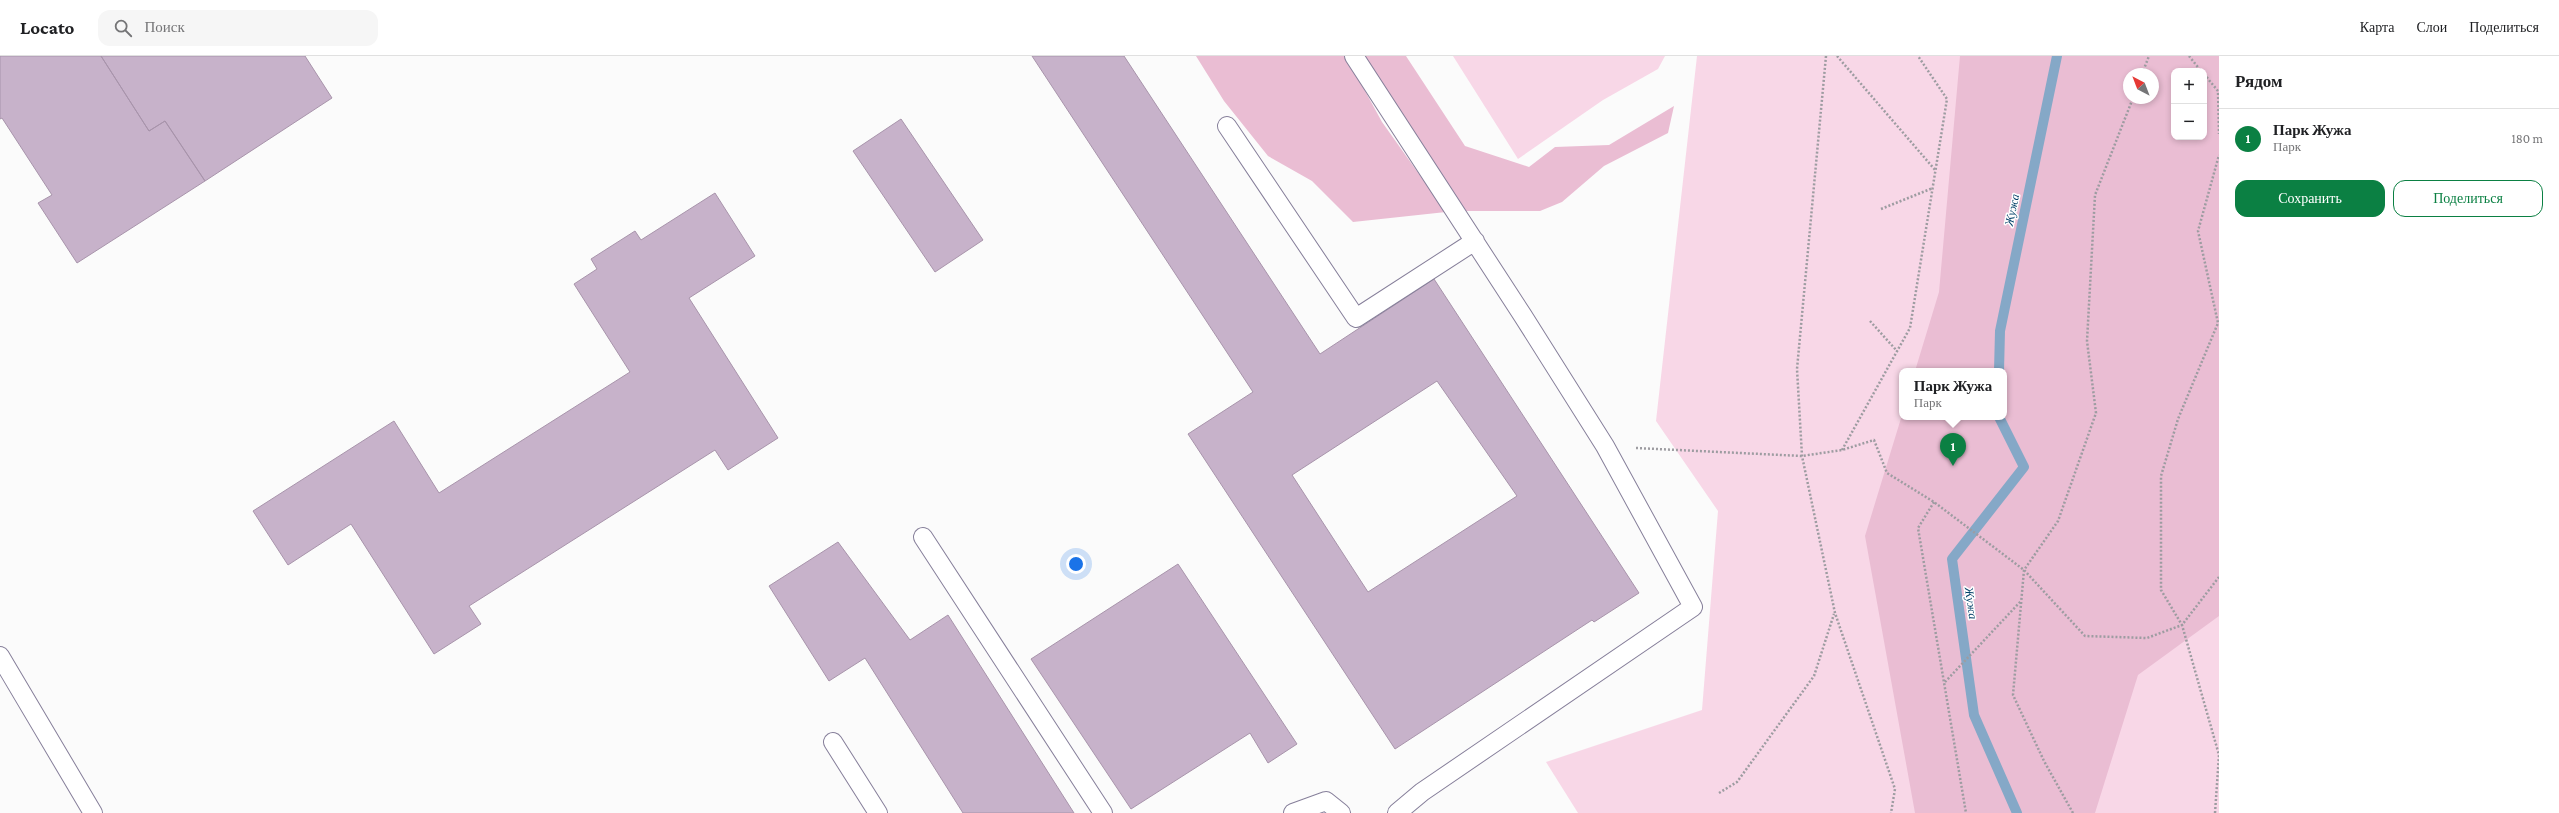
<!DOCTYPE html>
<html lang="ru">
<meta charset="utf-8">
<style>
:root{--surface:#fff;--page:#f6f6f6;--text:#202124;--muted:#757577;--line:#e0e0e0;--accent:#0b8043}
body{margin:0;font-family:"Crimson Pro",serif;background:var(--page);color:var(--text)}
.controls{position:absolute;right:12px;top:12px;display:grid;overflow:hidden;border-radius:8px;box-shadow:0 2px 6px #0003}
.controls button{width:36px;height:36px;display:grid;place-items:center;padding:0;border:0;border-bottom:1px solid var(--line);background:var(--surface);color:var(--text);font:20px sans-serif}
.compass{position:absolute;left:2123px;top:12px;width:36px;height:36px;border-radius:50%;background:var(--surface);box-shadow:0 2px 6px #0003;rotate:318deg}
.you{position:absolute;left:1076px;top:508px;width:14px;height:14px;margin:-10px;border:3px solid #fff;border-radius:50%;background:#1a73e8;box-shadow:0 0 0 6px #1a73e833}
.badge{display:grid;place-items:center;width:26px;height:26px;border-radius:50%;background:var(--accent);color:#fff;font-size:13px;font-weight:700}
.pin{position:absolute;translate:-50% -33px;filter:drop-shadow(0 1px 2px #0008)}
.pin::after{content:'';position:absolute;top:21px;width:14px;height:12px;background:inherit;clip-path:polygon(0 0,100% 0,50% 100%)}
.popup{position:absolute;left:1899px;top:312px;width:108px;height:52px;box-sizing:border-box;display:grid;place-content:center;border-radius:8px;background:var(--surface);filter:drop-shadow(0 1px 3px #0005);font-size:13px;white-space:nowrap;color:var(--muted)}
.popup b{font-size:15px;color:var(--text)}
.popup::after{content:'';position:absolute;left:50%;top:100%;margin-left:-8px;border:8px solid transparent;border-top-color:var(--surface)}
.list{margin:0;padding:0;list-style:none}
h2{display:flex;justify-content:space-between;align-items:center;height:52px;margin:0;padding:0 16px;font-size:17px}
h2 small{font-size:13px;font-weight:400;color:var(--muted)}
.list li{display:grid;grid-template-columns:26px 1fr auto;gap:12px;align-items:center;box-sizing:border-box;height:60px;padding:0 16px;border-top:1px solid var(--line)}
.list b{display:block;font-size:15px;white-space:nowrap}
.list p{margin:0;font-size:13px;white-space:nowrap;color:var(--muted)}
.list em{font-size:13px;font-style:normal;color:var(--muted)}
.actions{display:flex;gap:8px;padding:12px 16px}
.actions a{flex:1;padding:9px 0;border:1px solid var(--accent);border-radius:12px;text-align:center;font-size:14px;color:var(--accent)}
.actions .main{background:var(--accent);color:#fff}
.icon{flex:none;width:22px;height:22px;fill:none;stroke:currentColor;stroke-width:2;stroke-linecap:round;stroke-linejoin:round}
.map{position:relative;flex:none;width:2219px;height:757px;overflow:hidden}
header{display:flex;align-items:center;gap:24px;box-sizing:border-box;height:56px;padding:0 20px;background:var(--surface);border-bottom:1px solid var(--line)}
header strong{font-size:19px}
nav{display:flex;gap:22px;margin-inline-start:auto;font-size:14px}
.search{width:280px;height:36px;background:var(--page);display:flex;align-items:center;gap:10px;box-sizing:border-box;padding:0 14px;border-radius:12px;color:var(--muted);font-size:15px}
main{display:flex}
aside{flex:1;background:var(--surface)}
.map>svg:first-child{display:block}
</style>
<header>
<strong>Locato</strong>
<div class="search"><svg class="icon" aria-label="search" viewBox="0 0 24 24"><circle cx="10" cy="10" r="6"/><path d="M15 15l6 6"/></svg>Поиск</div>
<nav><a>Карта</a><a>Слои</a><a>Поделиться</a></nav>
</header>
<main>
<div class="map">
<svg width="2219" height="757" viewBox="0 0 2219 757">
<rect width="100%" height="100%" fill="#fbfbfb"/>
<!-- green -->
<path fill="#f8d7e7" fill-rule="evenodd" d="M1453,0H1665L1658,13L1603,44L1518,103Z
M1697,0H2219V757H1578L1546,706L1702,654L1718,455L1656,365ZM2174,15H2204V81H2174ZM2129,18H2153V42H2129ZM1902,315H2004V361H1902Z"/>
<!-- forest -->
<path fill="#eabdd3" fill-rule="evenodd" d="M1196,0H1346L1382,66L1446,156L1353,166L1312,125L1268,100L1224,45Z
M1363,0H1406L1465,90L1529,111L1555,91L1609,89L1674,50L1668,77L1604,110L1562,146L1540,155H1465Z
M1960,0H2219V560L2138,619L2095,757H1915L1865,480L1902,359V361H2004V315H1915L1939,236ZM2174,15H2204V81H2174ZM2129,18H2153V42H2129Z"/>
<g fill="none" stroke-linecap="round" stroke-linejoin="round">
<!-- stream -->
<path stroke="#85a8c7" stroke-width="10" d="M1999,315L2000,275L2057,0
M1999,361L2024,411L1952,503L1974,659L2017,757"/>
</g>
<!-- building -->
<path fill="#c7b2ca" stroke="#a894ab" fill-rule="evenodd" d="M0,0H101L149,75L165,65L205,125L77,207L38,147L52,139L2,62L0,63Z
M101,0H305L332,42L205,125L165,65L149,75Z
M1032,0H1124L1320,298L1434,223L1639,537L1594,566L1592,564L1395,693L1188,378L1253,336ZM1437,325L1517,440L1368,536L1292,419Z
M901,63L983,184L935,216L853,95Z
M715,137L755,200L689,242L778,382L728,414L715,394L469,550L481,568L434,598L351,468L288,509L253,455L394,365L439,437L630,316L574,228L597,213L591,203L635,175L641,184Z
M838,486L910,584L948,559L1074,757H963L865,602L829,625L769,530Z
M1178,508L1297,688L1268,707L1250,677L1131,753L1031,603Z"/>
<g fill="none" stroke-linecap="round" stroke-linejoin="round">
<defs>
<path id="lane" d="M1354,0L1523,260L1605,390L1693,551L1422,736L1397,757
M1227,70L1356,262L1475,185
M923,481L1103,757
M0,600L93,757
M833,686L878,757
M1293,757L1326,745L1341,757"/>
</defs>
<!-- lane casing -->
<use href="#lane" stroke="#867f9a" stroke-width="20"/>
<!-- path -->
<path stroke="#9d9ca1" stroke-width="2.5" stroke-dasharray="2 2" stroke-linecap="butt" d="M1826,0L1797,313L1802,400L1835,557L1895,733L1891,757
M1837,0L1936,115
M2189,0L2201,15
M2142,18L2149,0
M2204,18L2218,35L2219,78
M1881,153L1933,132
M1870,265L1897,295
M1636,392L1802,400L1842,394L1874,384L1887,417L1934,446L2024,514L2085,580L2147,582L2182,569L2161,534V420L2178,363L2218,267L2198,175L2219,99
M1842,394L1910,272L1947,43L1918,0
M1934,446L1918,472L1966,757
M1945,626L2021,545
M1719,737L1737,726L1814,620L1834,558
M2073,757L2044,705L2013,639L2024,514L2058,465L2096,357L2087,285L2095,139L2133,42
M2215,757L2219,699L2182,569L2219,521"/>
<!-- lane -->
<use href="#lane" stroke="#fff" stroke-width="18"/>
</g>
<g text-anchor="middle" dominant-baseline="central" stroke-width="3" stroke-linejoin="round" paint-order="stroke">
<!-- water labels -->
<g font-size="12" font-style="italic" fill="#013f67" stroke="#fff">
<text transform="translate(2012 154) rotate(-78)">Жужа</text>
<text transform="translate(1971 547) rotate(82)">Жужа</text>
</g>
</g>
</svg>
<div class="controls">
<button>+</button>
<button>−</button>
</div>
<svg class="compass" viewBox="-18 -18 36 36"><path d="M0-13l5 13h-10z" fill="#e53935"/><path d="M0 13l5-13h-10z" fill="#757577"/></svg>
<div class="you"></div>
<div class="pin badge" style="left:1953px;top:410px">1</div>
<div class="popup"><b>Парк Жужа</b>Парк</div>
</div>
<aside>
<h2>Рядом<small></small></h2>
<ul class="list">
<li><span class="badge">1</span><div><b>Парк Жужа</b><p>Парк</p></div><em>180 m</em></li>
</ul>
<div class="actions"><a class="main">Сохранить</a><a>Поделиться</a></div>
</aside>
</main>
